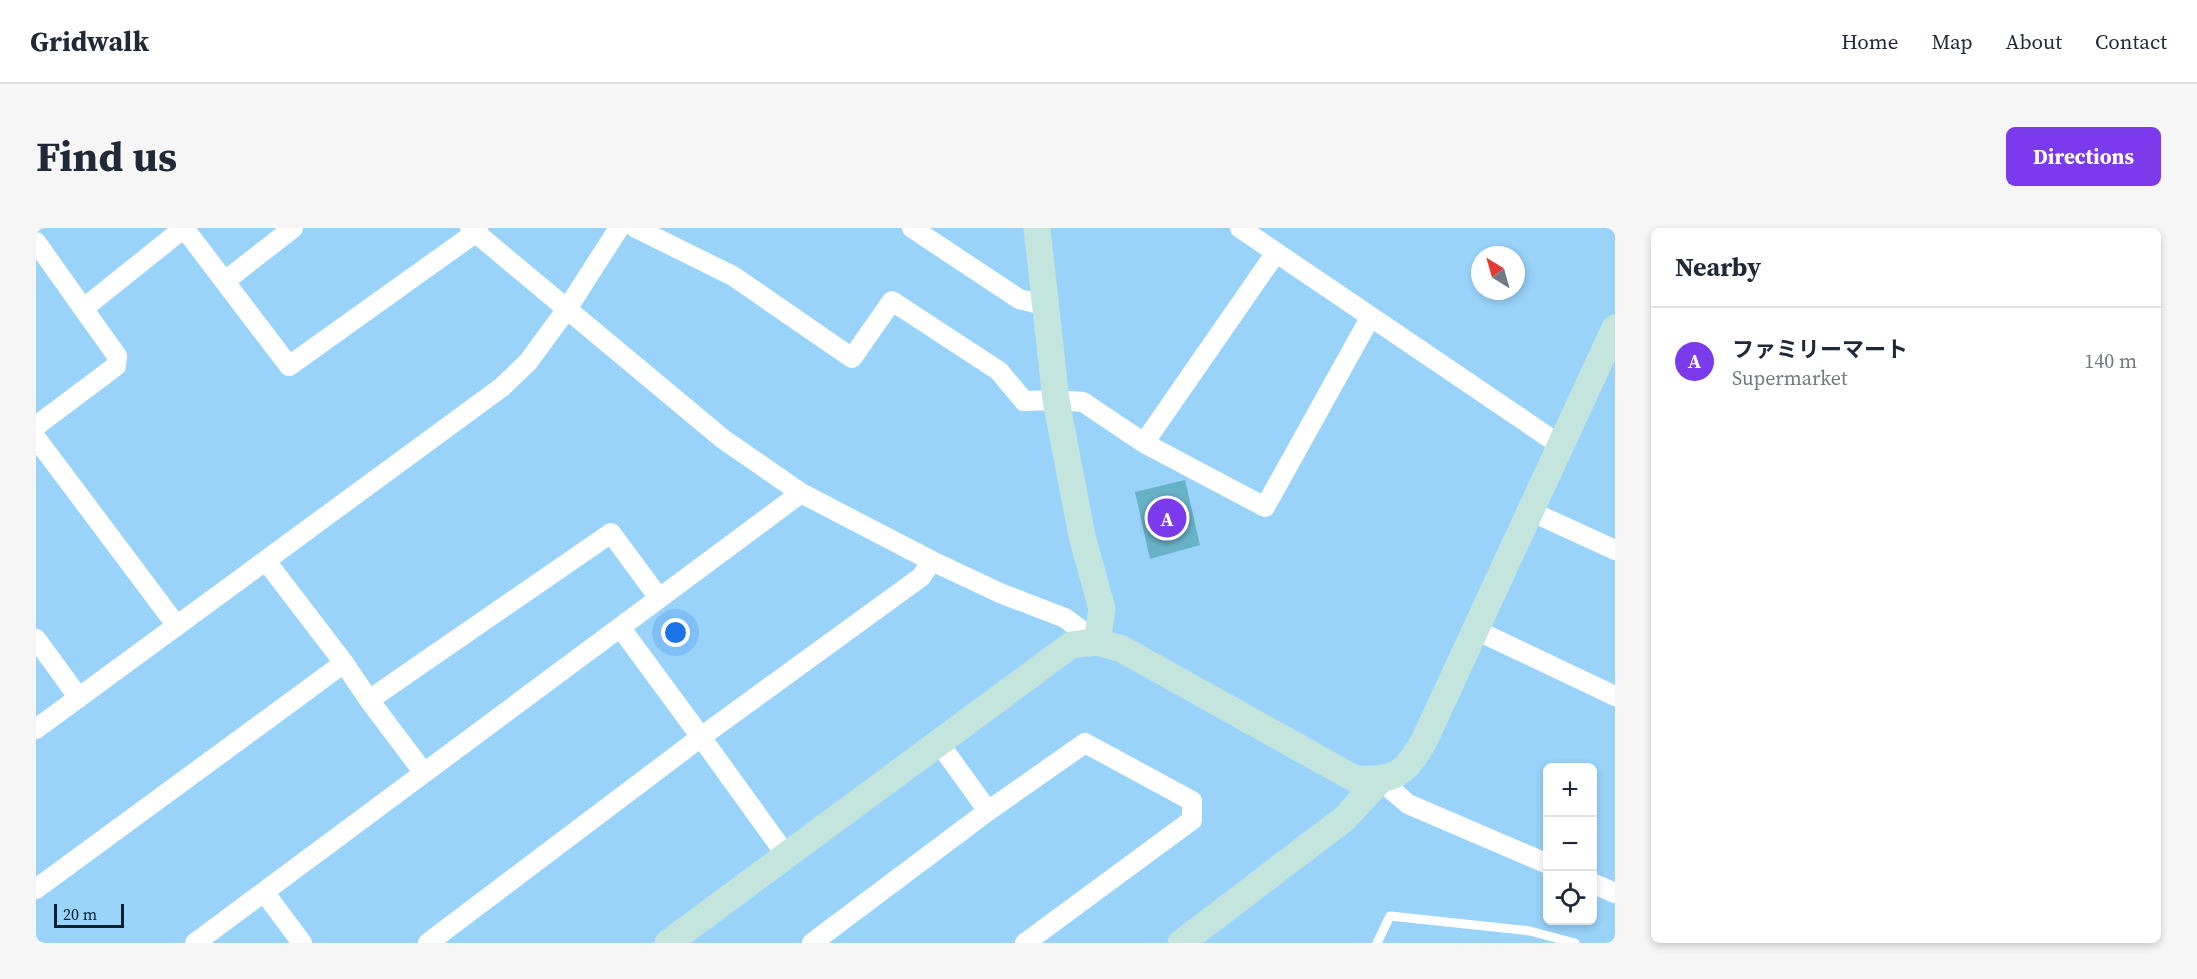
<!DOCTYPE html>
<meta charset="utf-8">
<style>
:root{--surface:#fff;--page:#f6f6f7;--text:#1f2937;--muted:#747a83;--line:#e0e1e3;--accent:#7c3aed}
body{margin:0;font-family:"Source Serif 4","Noto Sans JP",serif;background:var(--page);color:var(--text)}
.controls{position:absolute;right:18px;bottom:18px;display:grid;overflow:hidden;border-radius:9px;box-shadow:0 3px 9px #0003}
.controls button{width:54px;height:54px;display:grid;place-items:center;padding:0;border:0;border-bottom:2px solid var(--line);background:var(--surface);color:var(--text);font:30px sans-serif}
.compass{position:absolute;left:1435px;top:18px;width:54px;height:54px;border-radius:50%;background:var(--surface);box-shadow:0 3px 9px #0003;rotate:323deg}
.scale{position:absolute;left:18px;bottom:15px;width:70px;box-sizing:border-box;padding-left:6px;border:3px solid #09212f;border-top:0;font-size:16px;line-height:21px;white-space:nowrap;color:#09212f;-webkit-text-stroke:4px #99d3fa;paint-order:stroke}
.you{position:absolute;left:640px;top:405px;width:21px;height:21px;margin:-15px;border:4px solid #fff;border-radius:50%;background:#1a73e8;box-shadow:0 0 0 9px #1a73e833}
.badge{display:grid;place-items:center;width:39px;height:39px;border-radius:50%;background:var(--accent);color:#fff;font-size:20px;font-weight:700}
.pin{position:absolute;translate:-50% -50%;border:3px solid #fff;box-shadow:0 2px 6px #0006}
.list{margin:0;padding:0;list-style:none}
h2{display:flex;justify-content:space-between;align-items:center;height:78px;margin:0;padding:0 24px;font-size:26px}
h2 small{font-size:20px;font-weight:400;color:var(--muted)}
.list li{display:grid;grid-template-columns:39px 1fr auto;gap:18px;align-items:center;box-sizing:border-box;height:108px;padding:0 24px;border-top:2px solid var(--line)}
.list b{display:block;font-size:22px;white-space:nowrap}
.list p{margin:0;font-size:20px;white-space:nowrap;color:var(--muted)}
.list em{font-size:20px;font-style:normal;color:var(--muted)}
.icon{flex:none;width:33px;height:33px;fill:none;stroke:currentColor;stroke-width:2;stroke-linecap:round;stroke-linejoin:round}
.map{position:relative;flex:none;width:1579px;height:715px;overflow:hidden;border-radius:9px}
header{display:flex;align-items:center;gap:36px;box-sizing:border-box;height:84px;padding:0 30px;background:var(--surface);border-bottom:2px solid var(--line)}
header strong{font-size:28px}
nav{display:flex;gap:33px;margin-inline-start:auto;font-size:21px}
.intro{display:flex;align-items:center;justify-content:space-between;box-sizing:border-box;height:144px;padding:0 36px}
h1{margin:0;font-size:42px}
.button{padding:15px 27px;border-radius:9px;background:var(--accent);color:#fff;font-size:21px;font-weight:700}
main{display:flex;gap:36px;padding:0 36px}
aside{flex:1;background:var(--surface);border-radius:9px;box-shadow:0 3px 9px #0003}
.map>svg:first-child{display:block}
</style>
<header>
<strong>Gridwalk</strong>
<nav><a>Home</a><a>Map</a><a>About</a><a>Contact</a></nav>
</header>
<div class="intro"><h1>Find us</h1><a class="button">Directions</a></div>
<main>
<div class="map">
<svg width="1579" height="715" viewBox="0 0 1579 715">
<rect width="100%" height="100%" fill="#99d3fa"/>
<!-- building -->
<path fill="#68b2c8" d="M1149,252L1164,317L1114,331L1099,264Z"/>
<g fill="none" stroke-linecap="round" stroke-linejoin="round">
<!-- lane -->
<path stroke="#fff" stroke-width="9" d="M1341,715L1354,688L1494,703L1539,715"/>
<!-- street -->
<path stroke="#fff" stroke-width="20" d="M434,0L531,81L583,0
M600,0L697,48L816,130L856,73L963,143L988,173L1020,172L1047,174L1108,215L1239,26
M876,0L983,71L1008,77
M1204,0L1524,217
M0,14L81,128L80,138L0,198
M189,53L257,0
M48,80L148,0L253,138L439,5L442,0
M0,210L141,398
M1108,215L1229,279L1334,90
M1494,283L1579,322
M230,333L308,435L333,472
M1440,402L1579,468
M0,411L43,470
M0,501L466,159L492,134L531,81L687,211L765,265L896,333L964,365L1029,390L1061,414
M903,515L952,583L1049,515L1156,573V592L989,715
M388,545L333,472L575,305L623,370
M1344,552L1372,576L1512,636
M750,627L665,509L885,349L896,333
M1556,655L1579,665
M0,661L308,435
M228,664L266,715
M159,715L765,265
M392,715L665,509L584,399
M776,715L952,583"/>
<!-- secondary -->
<path stroke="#c4e4de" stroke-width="27" d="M1001,0L1020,172L1046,308L1066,381L1061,414
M632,715L1035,417L1061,414L1086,421L1319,551C1359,553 1368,547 1388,513L1579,100
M1145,715L1308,591L1344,552"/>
</g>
</svg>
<div class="controls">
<button>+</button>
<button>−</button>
<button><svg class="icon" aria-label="locate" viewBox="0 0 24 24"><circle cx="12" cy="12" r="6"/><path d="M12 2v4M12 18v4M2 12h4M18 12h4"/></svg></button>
</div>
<svg class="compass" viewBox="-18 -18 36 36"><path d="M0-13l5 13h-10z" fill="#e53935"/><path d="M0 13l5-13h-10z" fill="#747a83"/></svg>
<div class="scale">20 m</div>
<div class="you"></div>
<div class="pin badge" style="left:1131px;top:290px">A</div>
</div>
<aside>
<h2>Nearby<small></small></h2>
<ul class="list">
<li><span class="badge">A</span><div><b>ファミリーマート</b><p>Supermarket</p></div><em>140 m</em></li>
</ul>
</aside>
</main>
